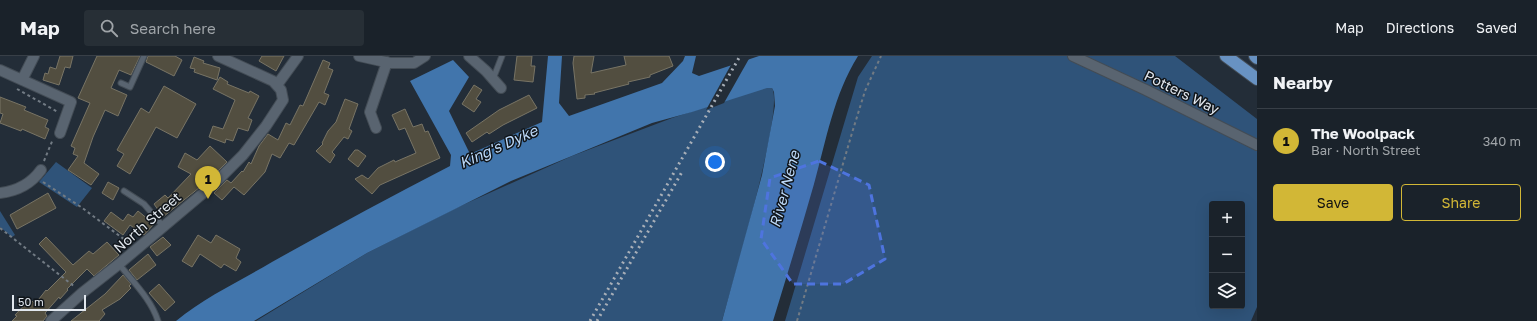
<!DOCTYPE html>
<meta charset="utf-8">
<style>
:root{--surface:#1a222a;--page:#272f36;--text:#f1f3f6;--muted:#9fa4a8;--line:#383f47;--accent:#d2b736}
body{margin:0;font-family:"Golos Text",sans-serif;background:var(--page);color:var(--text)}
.controls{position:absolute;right:12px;bottom:12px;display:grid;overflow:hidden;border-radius:4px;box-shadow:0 4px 16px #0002}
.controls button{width:36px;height:36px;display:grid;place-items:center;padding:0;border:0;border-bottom:1px solid var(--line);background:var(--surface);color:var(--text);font:20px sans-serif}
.scale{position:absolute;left:12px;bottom:10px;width:74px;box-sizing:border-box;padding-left:4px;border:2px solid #e1e7ee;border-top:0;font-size:11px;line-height:14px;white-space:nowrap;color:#e1e7ee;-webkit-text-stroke:3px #10151a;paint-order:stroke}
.you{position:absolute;left:715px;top:106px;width:14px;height:14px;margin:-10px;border:3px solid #fff;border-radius:50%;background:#1a73e8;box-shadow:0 0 0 6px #1a73e833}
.badge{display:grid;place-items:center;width:26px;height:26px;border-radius:50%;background:var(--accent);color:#111;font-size:13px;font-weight:700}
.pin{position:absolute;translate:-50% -33px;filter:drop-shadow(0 1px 2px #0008)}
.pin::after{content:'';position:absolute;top:21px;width:14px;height:12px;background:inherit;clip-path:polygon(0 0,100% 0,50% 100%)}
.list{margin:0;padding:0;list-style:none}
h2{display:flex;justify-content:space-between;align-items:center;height:52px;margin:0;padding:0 16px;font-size:17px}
h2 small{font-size:13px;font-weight:400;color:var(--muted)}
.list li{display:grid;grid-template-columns:26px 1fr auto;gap:12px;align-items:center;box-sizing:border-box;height:64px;padding:0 16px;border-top:1px solid var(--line)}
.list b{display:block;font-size:15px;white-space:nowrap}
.list p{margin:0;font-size:13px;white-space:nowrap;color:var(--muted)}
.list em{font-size:13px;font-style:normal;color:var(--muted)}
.actions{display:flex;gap:8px;padding:12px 16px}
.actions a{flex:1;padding:9px 0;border:1px solid var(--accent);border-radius:4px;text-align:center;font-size:14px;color:var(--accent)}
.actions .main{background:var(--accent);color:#111}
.icon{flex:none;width:22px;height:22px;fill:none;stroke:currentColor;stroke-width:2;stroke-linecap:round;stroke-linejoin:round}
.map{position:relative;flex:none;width:1257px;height:265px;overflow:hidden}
header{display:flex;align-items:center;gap:24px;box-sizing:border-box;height:56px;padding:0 20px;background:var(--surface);border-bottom:1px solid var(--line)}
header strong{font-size:19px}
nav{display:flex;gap:22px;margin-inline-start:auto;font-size:14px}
.search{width:280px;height:36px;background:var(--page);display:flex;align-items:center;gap:10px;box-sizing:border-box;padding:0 14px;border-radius:4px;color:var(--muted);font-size:15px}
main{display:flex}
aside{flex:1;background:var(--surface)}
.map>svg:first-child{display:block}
</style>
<header>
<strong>Map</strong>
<div class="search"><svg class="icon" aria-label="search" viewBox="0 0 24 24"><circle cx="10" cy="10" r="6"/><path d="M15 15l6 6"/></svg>Search here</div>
<nav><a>Map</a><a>Directions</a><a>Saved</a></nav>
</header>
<main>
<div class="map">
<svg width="1257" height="265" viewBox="0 0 1257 265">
<rect width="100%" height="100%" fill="#232d38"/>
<!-- green -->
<path fill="#2f5379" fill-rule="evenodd" d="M872,0H1175L1257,63V251L1251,265H785L858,21ZM1212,148H1242V250H1212Z
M764,32H772C785,53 731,232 722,265H256L367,197L456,152L572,100L672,62Z
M56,106L92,132L77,151L39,126Z
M0,155L15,179L12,181L0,171Z"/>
<!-- water -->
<path fill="#4175ac" d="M548,0H562L559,47L569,60L662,27L683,5L685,0H696L692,17L699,20L759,0H858C834,38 826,85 814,128C801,174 787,219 773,265H722L762,119L775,50L774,36L772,32H767L692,56L652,67L511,125L367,197L254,265H176C205,241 240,225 272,206C331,173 390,141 450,110L451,99L410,25L453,4L469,21L449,55L470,98L542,66Z"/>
<!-- pier -->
<path fill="#232d38" d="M750,1L724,47L706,54L732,7Z"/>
<!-- building -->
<path fill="#524e40" stroke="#787465" d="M60,0H73L70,12L65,11L59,29L43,24L45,17L48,18L50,11L56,13Z
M97,0H140L131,19L119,14L111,32L127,39L118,60L105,54L93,81L84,107L99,118L91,129L68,114L78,100L73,98L75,92L71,90L90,47L78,42Z
M148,0H175L182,4L174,20L146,6Z
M262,0H284L276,15L259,5Z
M517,0H532L531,10H535L533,26L514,24Z
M574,0H594L591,17L626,9L624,0H669L673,10L650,19V21L628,26L629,28L594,37L595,38L585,39V42L577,43L573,7Z
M194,1L204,5L203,7L220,12L217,24L194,16L195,13L190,12Z
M323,4L330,7L328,12L333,14L324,37L329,39L325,49L319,46L294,89L289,87L280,102L272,98L265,116L244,139L234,131L222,144L214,137L227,124L231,127L242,115L243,116L249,106L251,108L259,90L268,78L278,84L286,67L290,69L300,49L303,50Z
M220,21L228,26L227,28L249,37L250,35L259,40L248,62L252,64L248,75L238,72L233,85L226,83L225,87L209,81L213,70L223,73L235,44L213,33Z
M474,29L482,34L476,43L481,46L474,56L462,48Z
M164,30L196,48L177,82L156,71L130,118L117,110L124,98L117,94L141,52L149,57Z
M529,39L537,52L503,69L489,78L487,76L472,86L466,77L499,54Z
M0,41L26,51L24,54L48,64L45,71L49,73L45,83L22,73L21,75L0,67L3,58L0,57Z
M345,43L358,48L349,73L352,75L348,83L344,81L332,96L335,99L330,107L316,95L323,88L322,87L328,75L336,66Z
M405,53L413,71L422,68L425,76L428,75L440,102L380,129L372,138L355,123L362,119L368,123L378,112L394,104L395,106L416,97L405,72L399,74L392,59Z
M210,90L227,106L210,123L163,161L154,148L165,139L168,142L191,118L178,111L185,97L197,104Z
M355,94H358L366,100L358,111L348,103Z
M108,126L119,132L113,144L102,137Z
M48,137L56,152L17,173L10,159Z
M138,155L154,168L144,179L130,169L123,179L104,165L111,156L123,165L128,158L133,161Z
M198,179L211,187L216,179L240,193L236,202L241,206L236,215L224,208L221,212L200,198L192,211L182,205Z
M46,181L73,209L89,195L93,198L107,186L119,199L94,220L87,213L67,233L68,234L60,243L59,241L45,257L47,260L43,265H12L17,260L15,259L30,243L35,248L46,234L47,235L66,216L39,188Z
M163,181L171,189L157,200L150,191Z
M148,198L156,209L137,224L129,214Z
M123,219L131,228L129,230L131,232L120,243L102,254L105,258L99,265H71L105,238Z
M159,228L175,246L165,255L149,237Z"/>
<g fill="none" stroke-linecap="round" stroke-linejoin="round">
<defs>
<path id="service" d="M493,23L502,0
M121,27L130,31L144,0
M124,135L144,148L163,170
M119,208C133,226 151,243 158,265"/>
<path id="minor" d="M359,0L390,7H414L425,0
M469,0L486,15L501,32
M1073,0L1146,34L1257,89
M0,14L71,46L60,77
M22,24L34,0
M277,29L298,0
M376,72L370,56L387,6
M0,137C17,135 31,128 41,114
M51,265L82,237L119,208L214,128L243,99L266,70L283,44L281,34L273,25L218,0"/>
<path id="trunk" d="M1226,0L1257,23
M1255,0L1257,2"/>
</defs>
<!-- service casing -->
<use href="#service" stroke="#434c55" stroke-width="7"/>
<!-- minor casing -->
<use href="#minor" stroke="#434c55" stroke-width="12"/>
<!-- trunk casing -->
<use href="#trunk" stroke="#434c55" stroke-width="14"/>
<!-- path -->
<path stroke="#727b84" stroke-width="2" stroke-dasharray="3 3" stroke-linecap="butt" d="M17,33L58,56
M44,105L53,83
M43,126L81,151L129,187
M0,172L75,231
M797,265L852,77L865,35L881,0"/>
<!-- service -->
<use href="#service" stroke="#596470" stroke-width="5"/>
<!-- minor -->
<use href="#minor" stroke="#596470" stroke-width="10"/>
<!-- trunk -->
<use href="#trunk" stroke="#6892c2" stroke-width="12"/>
<!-- rail -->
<path stroke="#a8afb8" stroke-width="3" stroke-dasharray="2 4" stroke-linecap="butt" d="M590,265L740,0
M597,265L682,116"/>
</g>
<!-- marked area -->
<path fill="#4e74de" fill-opacity="0.2" stroke="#4e74de" stroke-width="3" stroke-dasharray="8 5" stroke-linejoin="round" d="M819,105L869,129L885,203L843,228H793L761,183L770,122Z"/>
<g text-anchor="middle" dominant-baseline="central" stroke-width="3" stroke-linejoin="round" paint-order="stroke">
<!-- street labels -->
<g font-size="14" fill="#e1e7ee" stroke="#10151a">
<text transform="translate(1182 36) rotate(26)">Potters Way</text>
<text transform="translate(147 166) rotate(-41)">North Street</text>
</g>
<!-- water labels -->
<g font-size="15" font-style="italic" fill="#bdd9f8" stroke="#10151a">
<text transform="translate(498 90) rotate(-24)">King's Dyke</text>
<text transform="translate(784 133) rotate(-75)">River Nene</text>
</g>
</g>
</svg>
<div class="controls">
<button>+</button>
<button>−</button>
<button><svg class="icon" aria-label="layers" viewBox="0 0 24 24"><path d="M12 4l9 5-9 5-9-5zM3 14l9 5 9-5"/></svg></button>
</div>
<div class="scale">50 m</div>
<div class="you"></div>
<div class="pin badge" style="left:208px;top:143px">1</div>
</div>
<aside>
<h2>Nearby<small></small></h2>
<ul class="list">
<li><span class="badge">1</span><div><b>The Woolpack</b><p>Bar · North Street</p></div><em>340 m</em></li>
</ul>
<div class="actions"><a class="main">Save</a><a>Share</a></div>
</aside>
</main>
